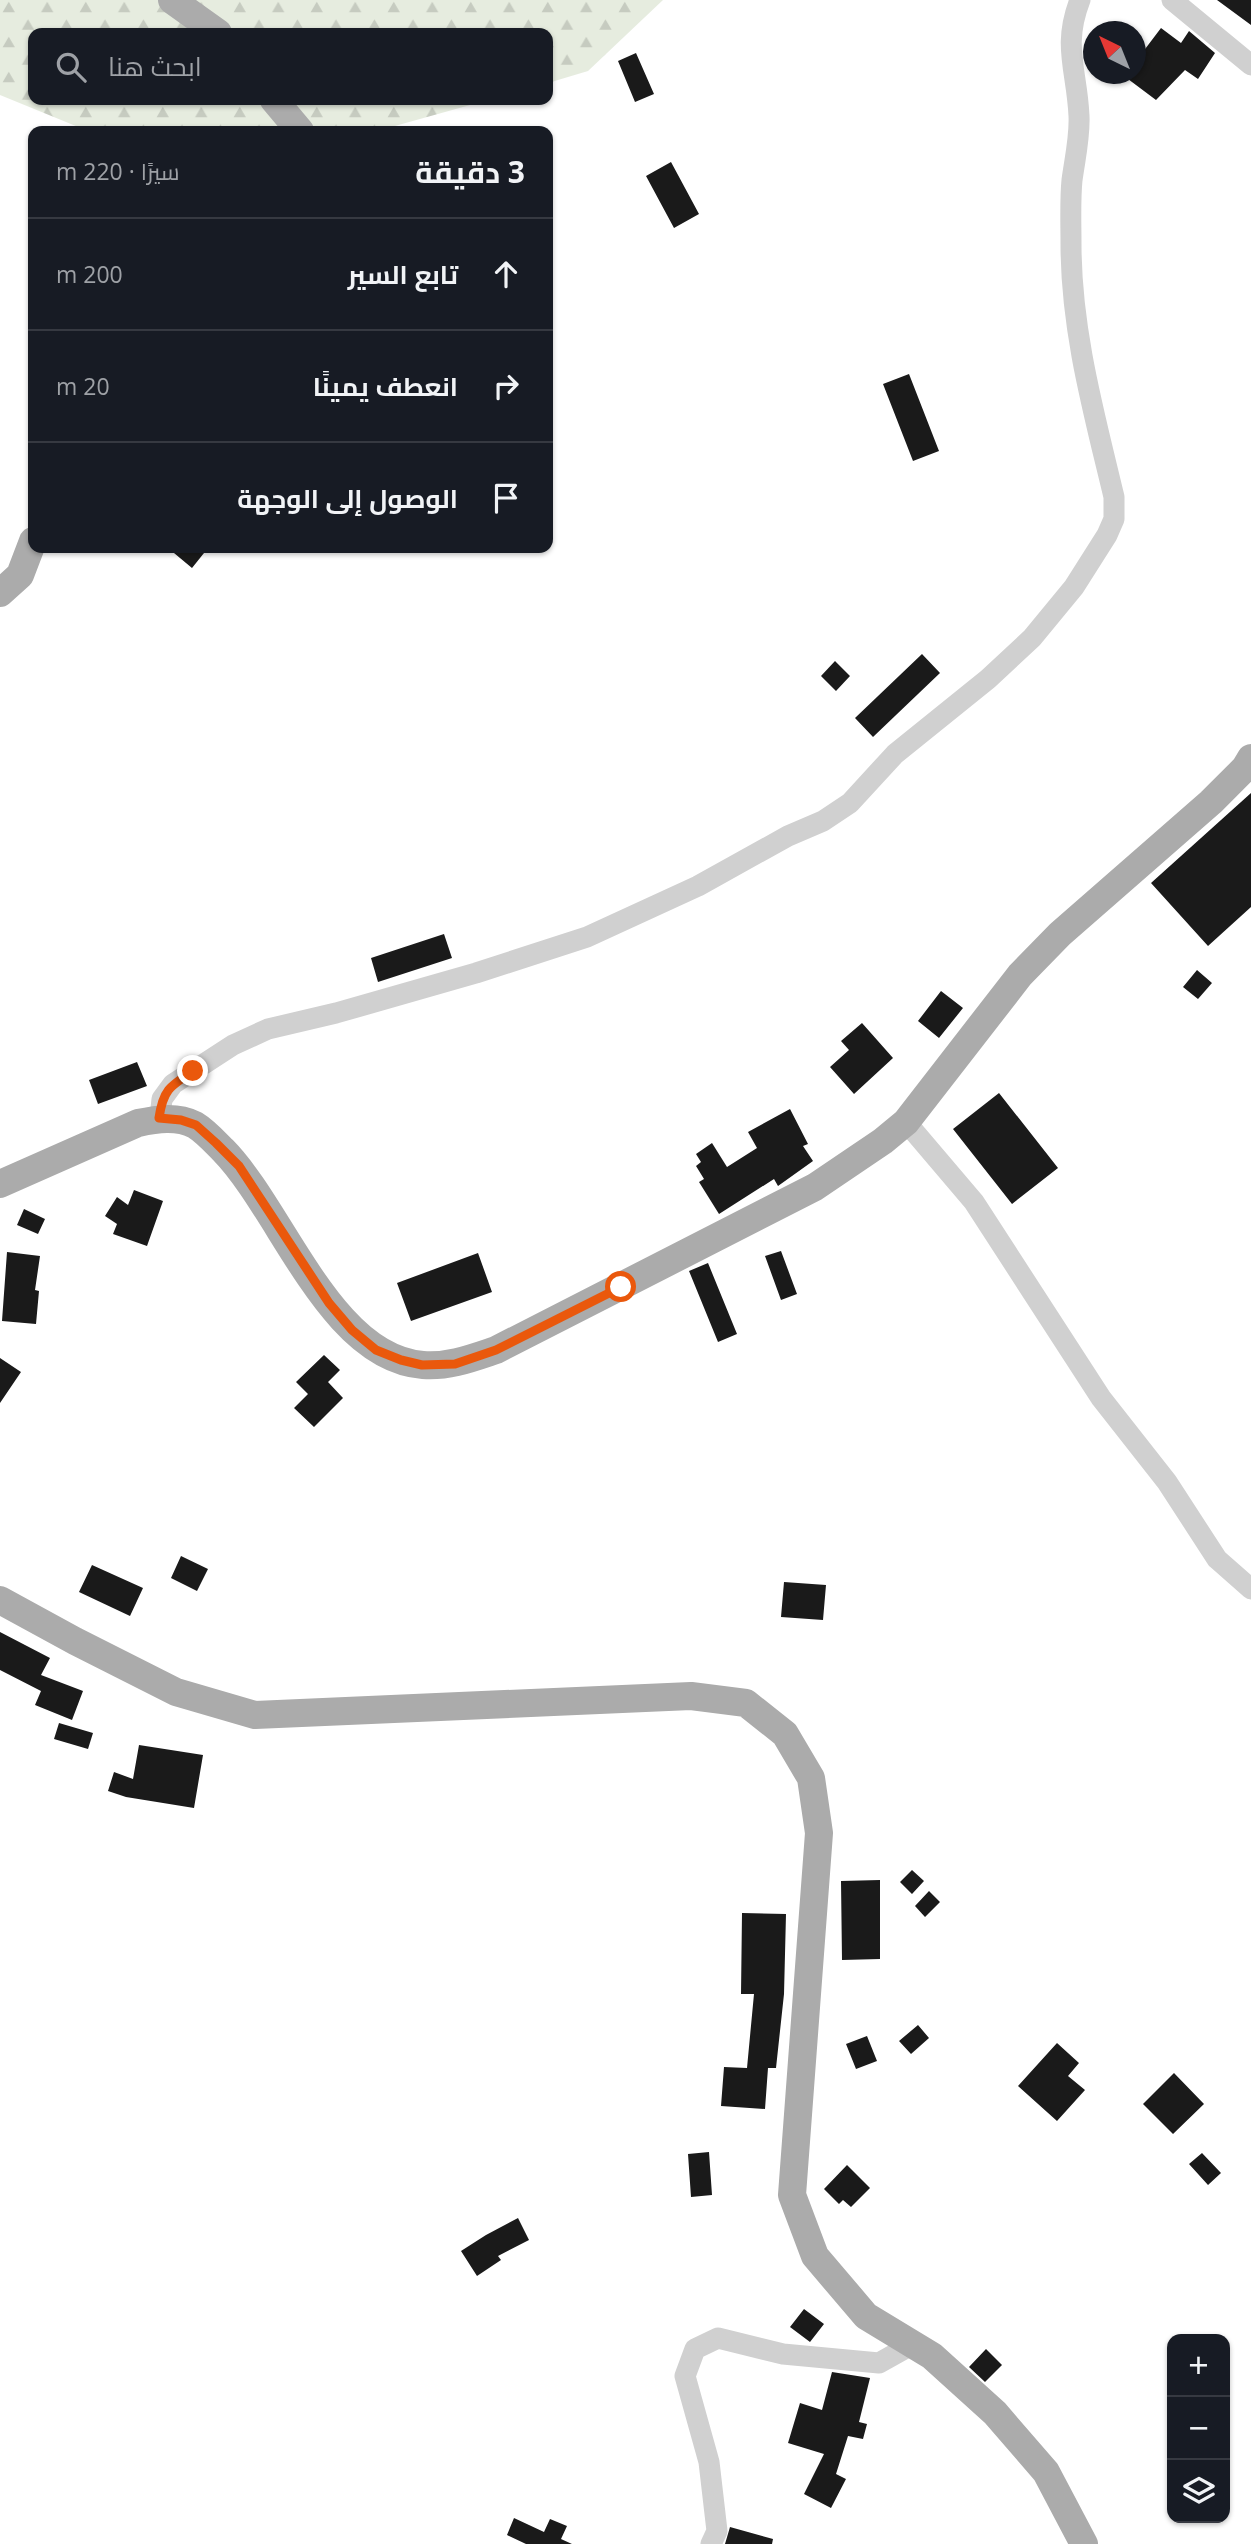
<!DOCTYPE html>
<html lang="ar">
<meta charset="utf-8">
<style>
:root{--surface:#171b24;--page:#20242c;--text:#f1f3f6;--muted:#9ea1a6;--line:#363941}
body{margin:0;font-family:"Open Sans",Cairo,sans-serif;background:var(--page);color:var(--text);direction:rtl}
.controls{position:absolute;right:21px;bottom:21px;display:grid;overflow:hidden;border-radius:14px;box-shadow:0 2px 5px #0004}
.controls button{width:63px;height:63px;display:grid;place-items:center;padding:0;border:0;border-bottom:2px solid var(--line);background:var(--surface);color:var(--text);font:35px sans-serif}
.compass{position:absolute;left:1083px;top:21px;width:63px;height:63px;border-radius:50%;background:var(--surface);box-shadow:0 2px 5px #0004;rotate:317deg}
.stop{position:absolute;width:21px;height:21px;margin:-16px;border:5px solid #ea580c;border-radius:50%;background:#fff}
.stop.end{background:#ea580c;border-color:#fff;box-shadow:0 2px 7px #0008}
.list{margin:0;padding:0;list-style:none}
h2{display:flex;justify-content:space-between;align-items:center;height:91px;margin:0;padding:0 28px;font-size:30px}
h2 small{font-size:23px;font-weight:400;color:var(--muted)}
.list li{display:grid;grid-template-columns:46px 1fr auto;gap:21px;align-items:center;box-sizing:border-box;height:112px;padding:0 28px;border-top:2px solid var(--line)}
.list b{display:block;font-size:26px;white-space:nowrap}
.list em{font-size:23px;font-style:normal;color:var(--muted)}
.icon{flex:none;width:38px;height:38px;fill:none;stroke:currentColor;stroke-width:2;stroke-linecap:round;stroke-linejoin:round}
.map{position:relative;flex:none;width:1251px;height:2544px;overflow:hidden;direction:ltr}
.search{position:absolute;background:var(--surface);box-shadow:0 2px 5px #0004;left:28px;top:28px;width:525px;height:77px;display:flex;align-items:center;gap:18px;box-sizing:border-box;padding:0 24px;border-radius:14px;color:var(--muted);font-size:26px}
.panel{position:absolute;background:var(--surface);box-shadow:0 2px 5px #0004;left:28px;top:126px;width:525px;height:427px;border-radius:14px;direction:rtl}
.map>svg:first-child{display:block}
</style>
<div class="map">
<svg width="1251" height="2544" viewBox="0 0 1251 2544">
<defs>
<pattern id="forest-firs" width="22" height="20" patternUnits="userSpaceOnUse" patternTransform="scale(1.75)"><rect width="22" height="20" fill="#e6ecdf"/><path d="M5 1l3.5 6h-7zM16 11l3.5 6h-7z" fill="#c6cbc0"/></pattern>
</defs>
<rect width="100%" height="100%" fill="#fff"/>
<!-- forest -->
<path fill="url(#forest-firs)" d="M0,0H663L588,71L548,83V33H33V100H488L377,131H88L0,95Z"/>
<!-- building -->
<path fill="#1a1a1a" d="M1217,0H1251V25Z
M1161,28L1181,43L1189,31L1215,53L1198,79L1185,70L1156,100L1124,76L1126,74H1136V61Z
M636,53L654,94L635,102L618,61Z
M671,162L699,214L674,228L646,176Z
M909,374L939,451L913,461L883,384Z
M168,548H208L192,568Z
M922,654L940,673L873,737L855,718Z
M835,661L850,676L836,691L821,676Z
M1251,793V907L1208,946L1151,883Z
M444,934L452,958L378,982L371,958Z
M1197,970L1212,983L1198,999L1183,987Z
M941,991L963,1008L939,1038L918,1021Z
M862,1023L893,1058L854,1094L830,1067L849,1050L841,1041Z
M137,1062L147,1086L98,1104L89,1080Z
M999,1093L1058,1168L1012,1204L953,1129Z
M790,1109L808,1144L803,1146L813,1161L778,1186L774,1179L719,1214L699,1182L704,1179L696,1166L701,1162L696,1154L712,1143L727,1167L757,1148L748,1132Z
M134,1190L163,1201L147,1246L113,1234L117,1224L105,1216L117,1197L128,1205Z
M24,1209L45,1219L38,1234L17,1225Z
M781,1251L797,1294L781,1300L765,1256Z
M7,1252L40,1256L35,1290L39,1291L36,1324L2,1321Z
M478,1253L492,1292L411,1321L397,1283Z
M708,1263L737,1334L718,1342L689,1271Z
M324,1355L340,1370L328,1382L343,1398L314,1427L294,1408L308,1394L296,1382Z
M0,1358L21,1372L0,1403Z
M181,1556L208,1569L197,1591L171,1578Z
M92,1565L143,1588L130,1616L79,1592Z
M784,1582L826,1585L823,1620L781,1617Z
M0,1632L50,1658L41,1675L83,1691L72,1720L35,1705L41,1691L0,1670Z
M59,1723L93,1733L88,1749L54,1739Z
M139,1745L203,1755L194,1808L126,1797L108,1791L114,1772L133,1779Z
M912,1870L924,1881L912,1894L900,1882Z
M880,1880V1959L842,1960L841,1881Z
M929,1891L940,1902L925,1917L915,1906Z
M742,1913L786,1914L784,1994L776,2068H768L765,2109L721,2106L724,2067L747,2068L754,1994H741Z
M918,2025L929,2038L911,2054L899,2041Z
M867,2036L877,2061L856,2069L846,2044Z
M1057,2043L1079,2063L1068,2076L1085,2090L1057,2121L1018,2086Z
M1174,2073L1204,2104L1173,2134L1143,2104Z
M709,2152L712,2195L691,2197L688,2154Z
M1202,2153L1221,2173L1208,2185L1189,2164Z
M847,2165L870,2188L851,2207L843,2200L839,2204L824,2189Z
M518,2218L529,2240L498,2256L501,2260L477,2276L461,2251L486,2235Z
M804,2309L824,2324L810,2342L790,2327Z
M986,2349L1002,2365L985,2382L969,2367Z
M832,2372L870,2378L859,2422L867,2424L863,2439L848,2436L836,2474L846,2479L831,2508L804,2494L824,2454L788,2443L800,2403L822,2410Z
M514,2518L544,2532L550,2519L567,2526L561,2539L572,2544H526L507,2535Z
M730,2527L773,2539L772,2544H725Z"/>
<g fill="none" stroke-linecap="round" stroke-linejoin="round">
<!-- minor -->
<path stroke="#d0d0d0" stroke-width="21" d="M1172,0L1251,65
M160,1118L162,1099L173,1084L233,1045L268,1029L336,1013L476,973L587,937L698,886L788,836L823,821L850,803L895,754L988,679L1032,638L1074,587L1107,535L1114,519V497C1094,413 1071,331 1071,244C1071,223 1070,200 1072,180C1075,158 1080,137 1079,116C1077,70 1062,46 1080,0
M906,1122L974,1202L1101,1398L1167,1482L1217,1559L1251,1589
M711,2544L717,2531L709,2462L685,2376L695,2349L718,2338L783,2354L879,2363L913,2344"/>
<!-- major -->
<path stroke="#ababab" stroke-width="28" d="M172,0L218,33
M274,100L300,131
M0,593L20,575L33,541
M0,1184L138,1123C157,1119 177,1116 195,1125C205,1131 215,1142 223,1150C282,1210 330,1358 423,1365C449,1367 472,1358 496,1350L815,1187L883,1141L906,1122L1020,975L1060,934L1211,802L1245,768L1251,758
M0,1600L75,1641L176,1692L255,1715L691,1696L746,1703L785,1734L811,1778L819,1833L792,2195L815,2256L866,2316L932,2356L995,2413L1046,2472L1084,2544"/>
</g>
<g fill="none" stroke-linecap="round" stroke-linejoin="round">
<!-- route -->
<path stroke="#ea580c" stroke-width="9" d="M193,1071C170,1086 163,1090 159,1118L181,1120L196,1125L216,1143L239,1166L329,1303L352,1330L376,1350L401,1360L422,1365L455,1364L496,1350L621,1287"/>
</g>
</svg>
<div class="controls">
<button>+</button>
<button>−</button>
<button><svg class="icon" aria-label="layers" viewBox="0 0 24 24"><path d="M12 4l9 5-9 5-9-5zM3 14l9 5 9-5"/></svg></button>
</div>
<svg class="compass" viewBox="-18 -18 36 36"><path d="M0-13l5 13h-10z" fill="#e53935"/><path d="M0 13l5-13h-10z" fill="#9ea1a6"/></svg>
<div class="stop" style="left:621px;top:1287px"></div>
<div class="stop end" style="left:193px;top:1071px"></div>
<div class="search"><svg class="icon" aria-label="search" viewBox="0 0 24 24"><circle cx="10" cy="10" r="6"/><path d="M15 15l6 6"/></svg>ابحث هنا</div>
<section class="panel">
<h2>3 دقيقة<small>سيرًا · 220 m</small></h2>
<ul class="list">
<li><svg class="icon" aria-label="ahead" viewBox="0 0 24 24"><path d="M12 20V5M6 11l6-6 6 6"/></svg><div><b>تابع السير</b></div><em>200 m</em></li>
<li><svg class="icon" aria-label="right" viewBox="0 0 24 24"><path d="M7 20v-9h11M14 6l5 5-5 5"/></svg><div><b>انعطف يمينًا</b></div><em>20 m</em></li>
<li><svg class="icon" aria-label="arrive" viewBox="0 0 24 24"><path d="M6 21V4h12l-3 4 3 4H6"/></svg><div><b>الوصول إلى الوجهة</b></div></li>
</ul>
</section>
</div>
